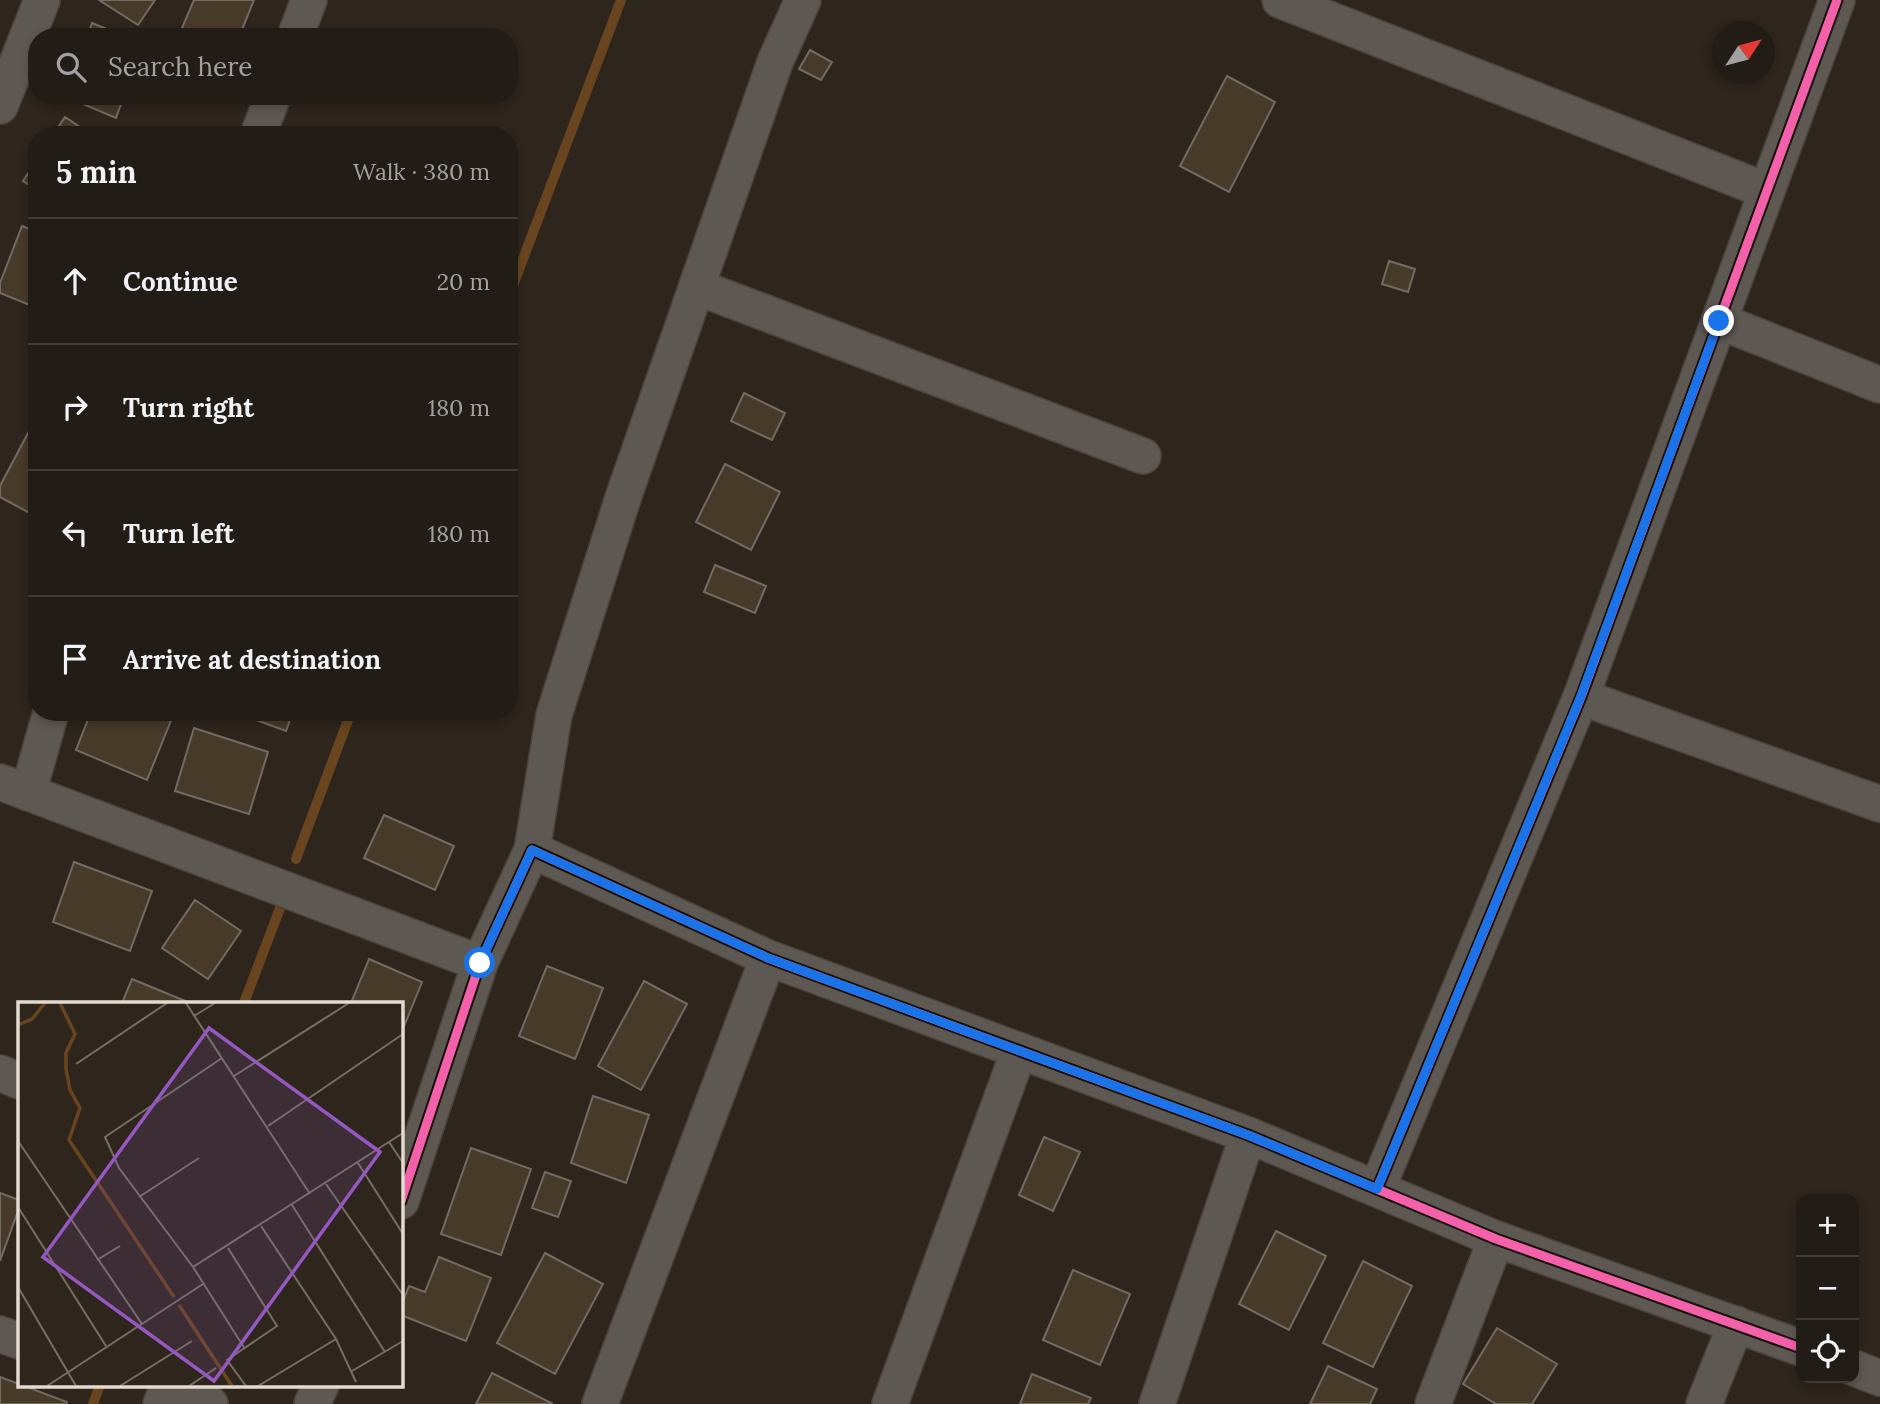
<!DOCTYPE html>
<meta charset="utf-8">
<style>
:root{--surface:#221c16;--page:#2a251f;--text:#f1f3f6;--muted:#a2a1a1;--line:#3f3a35}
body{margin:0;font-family:Lora,serif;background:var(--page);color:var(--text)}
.controls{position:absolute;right:21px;bottom:21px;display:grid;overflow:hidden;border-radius:14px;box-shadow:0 4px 10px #0003}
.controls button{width:63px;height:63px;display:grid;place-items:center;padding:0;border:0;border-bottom:2px solid var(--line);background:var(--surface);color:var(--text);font:35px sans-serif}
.compass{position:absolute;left:1712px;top:21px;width:63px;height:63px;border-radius:50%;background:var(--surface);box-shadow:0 4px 10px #0003;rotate:54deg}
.stop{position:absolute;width:21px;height:21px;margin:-16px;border:5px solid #1a73e8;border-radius:50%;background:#fff}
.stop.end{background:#1a73e8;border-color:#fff;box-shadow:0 2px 7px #0008}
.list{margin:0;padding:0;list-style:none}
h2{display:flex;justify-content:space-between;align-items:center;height:91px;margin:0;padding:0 28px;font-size:30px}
h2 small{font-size:23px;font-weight:400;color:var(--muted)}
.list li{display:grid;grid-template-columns:46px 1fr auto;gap:21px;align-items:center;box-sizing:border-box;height:126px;padding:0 28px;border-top:2px solid var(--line)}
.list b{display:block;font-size:26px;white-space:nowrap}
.list em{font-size:23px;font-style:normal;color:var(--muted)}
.icon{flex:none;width:38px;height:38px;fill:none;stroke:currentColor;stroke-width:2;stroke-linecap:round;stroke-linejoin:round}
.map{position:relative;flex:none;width:1880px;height:1404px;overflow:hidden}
.search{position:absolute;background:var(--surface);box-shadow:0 4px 10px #0003;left:28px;top:28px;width:490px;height:77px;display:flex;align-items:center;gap:18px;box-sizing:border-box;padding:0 24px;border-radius:28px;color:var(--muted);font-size:26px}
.panel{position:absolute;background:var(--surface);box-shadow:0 4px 10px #0003;left:28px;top:126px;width:490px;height:595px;border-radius:28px}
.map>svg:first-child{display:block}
</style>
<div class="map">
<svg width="1880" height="1404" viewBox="0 0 1880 1404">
<rect width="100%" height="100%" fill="#2e261d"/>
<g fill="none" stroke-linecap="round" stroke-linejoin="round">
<!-- stream -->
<path stroke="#68451e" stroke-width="10" d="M509,296L621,0
M296,859L351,712
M244,1003L282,903
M93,1404L100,1385"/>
</g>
<!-- building -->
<path fill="#473a29" stroke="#726b63" stroke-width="2" d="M99,0H155L138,25Z
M194,0H254L239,37H201L182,28Z
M92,23L126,37H87Z
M810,50L832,62L821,80L799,69Z
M1227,76L1275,102L1229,192L1180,166Z
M64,96H124L116,118Z
M65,117L92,135H53Z
M37,160V190L23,181Z
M22,226L37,232V308L0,293V283Z
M1389,261L1415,269L1408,292L1382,284Z
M744,393L785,413L772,440L731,421Z
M37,416V517L0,497V486Z
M725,464L780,492L751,550L696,522Z
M715,565L766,586L755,613L704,592Z
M91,712H157L172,718L147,780L76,750Z
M235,712H293L286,731Z
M194,728L268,752L249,814L175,791Z
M384,815L454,846L435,890L364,858Z
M74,862L152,891L130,951L53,922Z
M195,900L241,931L208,979L162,948Z
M369,959L422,982L401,1034V1003H351Z
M547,966L603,988L575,1059L519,1036Z
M132,979L190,1003H122Z
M644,981L687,1004L641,1090L598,1066Z
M593,1096L649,1115L626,1183L571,1163Z
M1044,1137L1080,1152L1053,1211L1019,1195Z
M471,1148L531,1169L501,1255L441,1234Z
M545,1172L571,1181L558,1217L532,1208Z
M0,1193L19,1200V1208L0,1261Z
M1276,1231L1326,1256L1289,1330L1239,1304Z
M545,1253L603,1284L555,1374L497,1343Z
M439,1257L491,1278L466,1341L401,1315V1307L409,1286L425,1292Z
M1363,1261L1412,1286L1373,1367L1323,1343Z
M1073,1270L1130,1294L1100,1365L1043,1340Z
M1497,1328L1557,1364L1532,1404H1496L1463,1384Z
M1328,1366L1377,1389L1370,1404H1310Z
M492,1373L553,1404H476Z
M1032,1374L1091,1398L1088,1404H1020Z
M0,1377L67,1402L66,1404H0Z"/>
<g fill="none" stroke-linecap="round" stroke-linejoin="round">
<defs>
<path id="minor" d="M1280,0L1767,191
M295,37L309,0
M0,106L42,0
M258,135L273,96
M697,287L1143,456
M1719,321L1880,385
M1581,697L1880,804
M0,782L480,963
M28,793L51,712
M532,850L554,715L623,498L775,62L803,0
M0,1073L19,1081
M1377,1189L1581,697L1837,0
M401,1201L480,963L532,850L768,958L1248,1135L1496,1239L1801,1348
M0,1334L19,1341
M1854,1368L1880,1378
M161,1404L165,1394L210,1404
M312,1404L321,1385
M600,1404L768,958
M890,1404L1019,1051
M1157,1404L1248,1135
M1433,1404L1496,1239
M1704,1404L1736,1324"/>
</defs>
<!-- minor casing -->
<use href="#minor" stroke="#4b433d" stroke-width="38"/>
<!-- minor -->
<use href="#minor" stroke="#5e5852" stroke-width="35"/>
<defs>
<path id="cycleway" d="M1377,1189L1581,697L1837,0
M401,1201L480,963L532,850L768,958L1248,1135L1496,1239L1801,1348"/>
</defs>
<!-- cycleway casing -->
<use href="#cycleway" stroke="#17100a" stroke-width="13"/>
<!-- cycleway -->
<use href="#cycleway" stroke="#f560ab" stroke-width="9"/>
</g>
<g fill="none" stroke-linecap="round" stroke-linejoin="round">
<!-- route -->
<path stroke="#1a73e8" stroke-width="9" d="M480,963L532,850L768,958L1248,1135L1377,1189L1581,696L1719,321"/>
</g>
<!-- overview -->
<g transform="translate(18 1002)">
<rect width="385" height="385" fill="#2e261d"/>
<path fill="none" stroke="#68451e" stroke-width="3.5" d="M42,1L57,32L48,51V67L52,88L62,106L51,138L156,295M0,23L14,17L27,1M161,303L214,384"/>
<path fill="none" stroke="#766e65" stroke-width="2" d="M168,1L292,192M176,14L197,1M58,62L149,1M216,74L331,1M250,124L385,32M0,139L124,322M371,140L385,161M340,161L385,232M308,182L385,293M121,195L181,156M274,203L367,350M0,205L88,344M243,224L318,337L338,380M210,246L259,324L209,358L228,384M79,258L102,244M175,265L101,166L87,135L204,56M0,285L58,384M227,347L175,265L385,131M334,369L385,339M29,384L185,282M102,384L174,339M171,384L198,366M240,384L318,337"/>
<path fill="#9558c3" fill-opacity="0.15" stroke="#9558c3" stroke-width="3.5" d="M191,26L362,150L196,379L25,255Z"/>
<rect width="385" height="385" fill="none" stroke="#e3dad0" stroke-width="3.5"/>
</g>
</svg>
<div class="controls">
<button>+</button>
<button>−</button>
<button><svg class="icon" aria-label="locate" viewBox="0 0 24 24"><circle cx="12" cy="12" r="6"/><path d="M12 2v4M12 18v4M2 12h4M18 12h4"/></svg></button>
</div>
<svg class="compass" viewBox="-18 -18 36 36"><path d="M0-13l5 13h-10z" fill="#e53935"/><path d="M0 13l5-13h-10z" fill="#a2a1a1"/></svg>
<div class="stop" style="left:480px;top:963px"></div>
<div class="stop end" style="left:1719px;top:321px"></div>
<div class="search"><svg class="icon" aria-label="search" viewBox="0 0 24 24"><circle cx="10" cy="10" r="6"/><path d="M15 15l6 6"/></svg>Search here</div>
<section class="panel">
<h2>5 min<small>Walk · 380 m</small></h2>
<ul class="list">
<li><svg class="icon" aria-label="ahead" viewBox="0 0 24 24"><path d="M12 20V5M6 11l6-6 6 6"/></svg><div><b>Continue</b></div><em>20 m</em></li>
<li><svg class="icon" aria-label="right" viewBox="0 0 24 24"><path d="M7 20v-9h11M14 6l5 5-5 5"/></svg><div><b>Turn right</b></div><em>180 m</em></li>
<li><svg class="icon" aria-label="left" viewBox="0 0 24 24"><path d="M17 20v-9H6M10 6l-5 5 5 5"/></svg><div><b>Turn left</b></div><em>180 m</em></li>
<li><svg class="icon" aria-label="arrive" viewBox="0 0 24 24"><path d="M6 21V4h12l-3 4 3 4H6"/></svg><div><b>Arrive at destination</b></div></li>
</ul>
</section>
</div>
